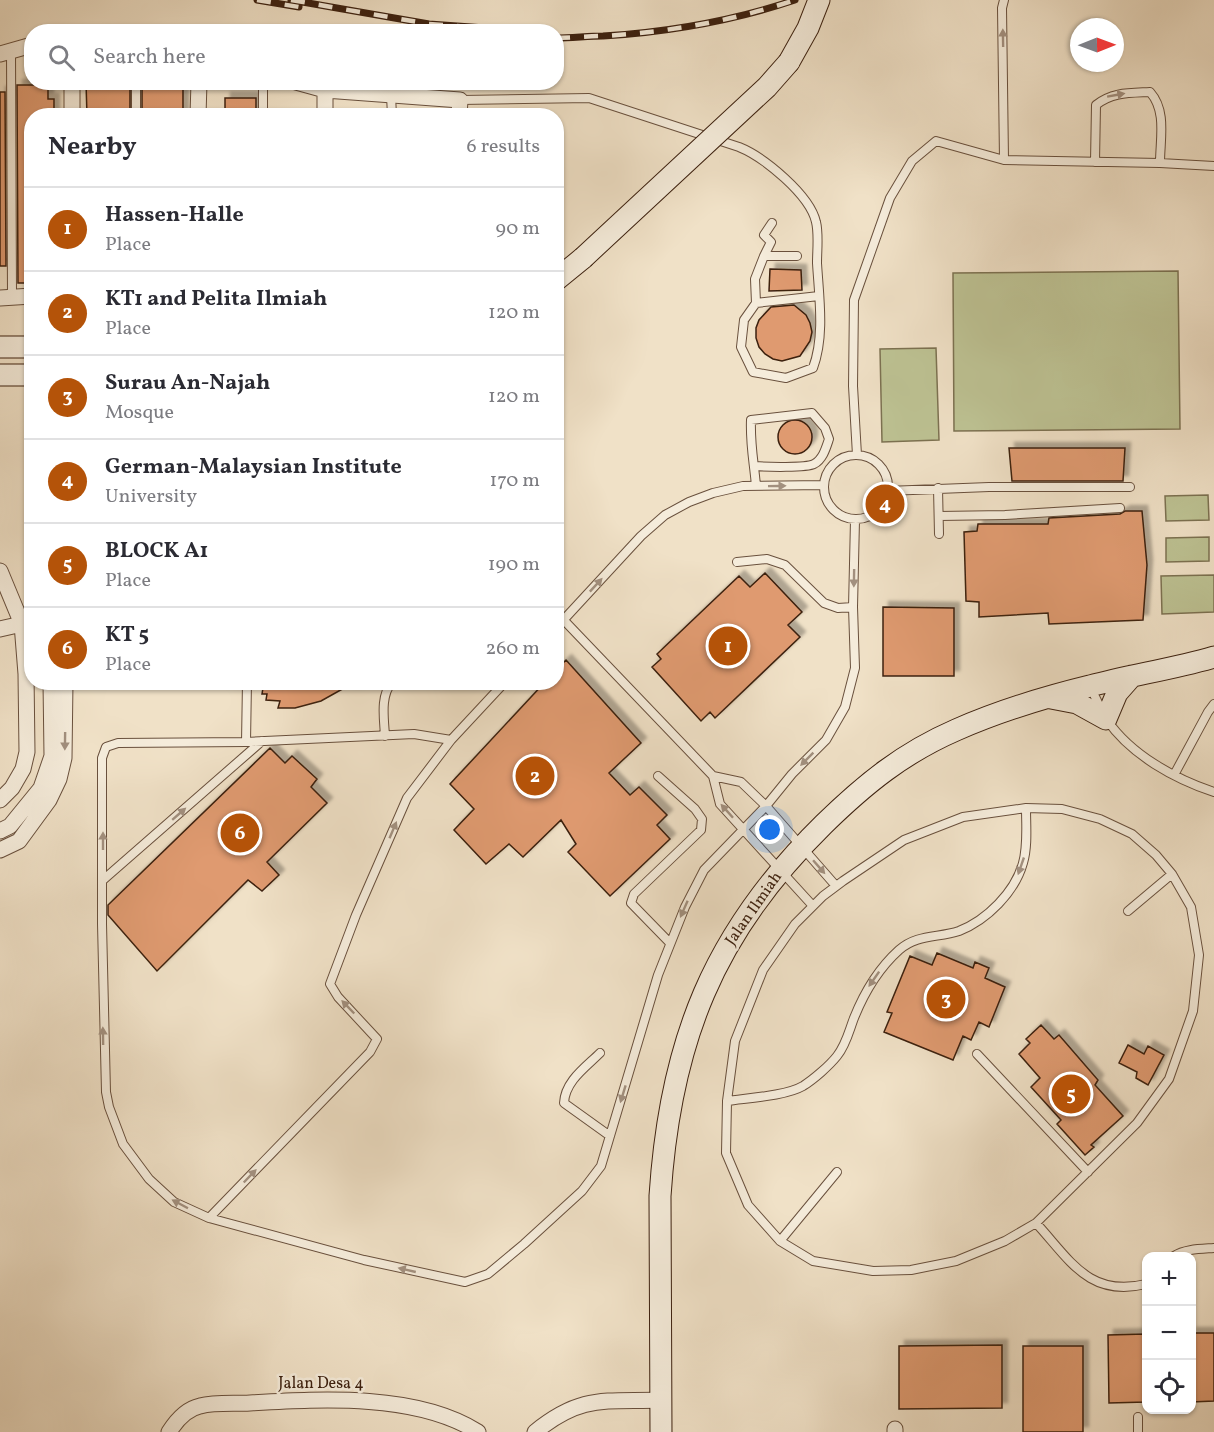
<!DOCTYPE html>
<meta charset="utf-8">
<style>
:root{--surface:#fff;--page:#f7f7f7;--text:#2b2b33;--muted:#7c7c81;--line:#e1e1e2;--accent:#b45309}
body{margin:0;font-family:Vollkorn,serif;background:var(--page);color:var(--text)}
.controls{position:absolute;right:18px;bottom:18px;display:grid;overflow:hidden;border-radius:12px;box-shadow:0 2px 4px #0004}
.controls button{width:54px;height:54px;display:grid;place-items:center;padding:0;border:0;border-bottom:2px solid var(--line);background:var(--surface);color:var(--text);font:30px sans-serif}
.compass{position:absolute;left:1070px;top:18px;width:54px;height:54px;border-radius:50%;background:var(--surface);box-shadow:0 2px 4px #0004;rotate:89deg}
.you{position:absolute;left:770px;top:830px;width:21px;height:21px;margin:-15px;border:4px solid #fff;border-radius:50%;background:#1a73e8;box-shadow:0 0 0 9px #1a73e833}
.badge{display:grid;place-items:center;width:39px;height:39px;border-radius:50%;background:var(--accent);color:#fff;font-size:20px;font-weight:700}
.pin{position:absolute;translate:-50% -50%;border:3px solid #fff;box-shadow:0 2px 6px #0006}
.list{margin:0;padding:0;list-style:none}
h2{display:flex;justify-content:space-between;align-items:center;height:78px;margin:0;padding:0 24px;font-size:26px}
h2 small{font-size:20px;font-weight:400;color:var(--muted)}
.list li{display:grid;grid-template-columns:39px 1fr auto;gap:18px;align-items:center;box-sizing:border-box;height:84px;padding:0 24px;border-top:2px solid var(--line)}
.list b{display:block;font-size:22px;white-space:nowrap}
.list p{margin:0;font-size:20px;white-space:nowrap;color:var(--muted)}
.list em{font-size:20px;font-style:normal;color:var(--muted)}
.icon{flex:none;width:33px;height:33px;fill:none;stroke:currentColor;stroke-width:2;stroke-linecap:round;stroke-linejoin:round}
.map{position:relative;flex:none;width:1214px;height:1432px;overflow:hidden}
.search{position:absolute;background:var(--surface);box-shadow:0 2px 4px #0004;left:24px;top:24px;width:540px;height:66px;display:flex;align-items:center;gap:15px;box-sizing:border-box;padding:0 21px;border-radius:24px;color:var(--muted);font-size:22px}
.panel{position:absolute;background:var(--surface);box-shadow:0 2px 4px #0004;left:24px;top:108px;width:540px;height:582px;border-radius:24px}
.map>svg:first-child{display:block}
</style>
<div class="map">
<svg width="1214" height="1432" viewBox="0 0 1214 1432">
<defs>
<filter id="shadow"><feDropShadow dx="5.5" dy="-5.5" stdDeviation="1.5" flood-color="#0004"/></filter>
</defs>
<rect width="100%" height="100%" fill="#f0e1c7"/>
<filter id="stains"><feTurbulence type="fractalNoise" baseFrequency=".00333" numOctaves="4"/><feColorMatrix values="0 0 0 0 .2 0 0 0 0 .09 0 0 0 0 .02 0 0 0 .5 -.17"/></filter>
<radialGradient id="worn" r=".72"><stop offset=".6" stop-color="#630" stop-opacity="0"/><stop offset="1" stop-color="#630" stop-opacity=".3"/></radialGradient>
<!-- green -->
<path fill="#bdc293" stroke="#7c7151" stroke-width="1.5" d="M1178,271L1180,429L954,431L953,273Z
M936,348L939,440L882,442L880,349Z
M1208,495L1209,520L1166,521L1165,496Z
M1209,537V561L1166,562V538Z
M1214,575V612L1162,614L1161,576Z"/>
<!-- building -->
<path fill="#df9a70" stroke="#3c200f" stroke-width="1.5" filter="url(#shadow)" d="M86,82H130V116H87Z
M142,82H183V116H142Z
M17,85H48V99H54V116H32V283H18Z
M0,92H5L6,266H0Z
M225,98H256V116H225Z
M770,269L801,270L802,290L769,291Z
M794,305L806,315L810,323L812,332L810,341L800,356L782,361L773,359L765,354L759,347L756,338V328L759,320L771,307Z
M778 437a17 17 0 1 1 34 0a17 17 0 1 1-34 0Z
M1009,448H1125L1123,481H1012Z
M1125,511H1142L1147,565L1143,620L1049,624L1048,613L979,617V602L966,601L964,532L977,531L978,524H1048L1049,518L1120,514Z
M765,573L802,612L788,625L800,637L715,718L710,712L701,721L652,667L661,659L657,654L739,576L750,587Z
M883,607L954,608V676H883Z
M566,660L641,743L609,773L630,795L639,787L667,815L657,825L670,839L610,896L568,852L576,844L561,820L523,857L509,844L486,864L454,830L474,809L450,784L545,682H556V670Z
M264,682H355L321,701L295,708H278L280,701L266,700L267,694H262Z
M270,748L285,763L292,756L317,779L311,787L327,803L267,862L279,875L262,891L248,880L157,971L108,915V905Z
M937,953L973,968L975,962L989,968L985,978L1005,987L989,1027L979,1022L971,1040L963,1036L953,1060L884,1032L892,1013L887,1012L910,956L932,965Z
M1041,1025L1054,1039L1059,1035L1098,1080L1095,1085L1123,1116L1091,1145L1094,1147L1085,1155L1057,1124L1061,1120L1031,1087L1040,1078L1019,1054L1030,1043L1026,1039Z
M1128,1045L1144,1054L1148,1046L1164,1055L1148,1085L1136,1078L1137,1072L1119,1063Z
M1191,1333H1214V1401L1191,1402Z
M1146,1334V1402L1109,1403L1108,1335Z
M1002,1345V1408L899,1409V1346Z
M1023,1346H1083V1432H1023Z"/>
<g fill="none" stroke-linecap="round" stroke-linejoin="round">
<defs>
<path id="lane" d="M1004,0L1002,8L1004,160
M11,50L12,297
M263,82V116
M391,95L392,116
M460,100L589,98L739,147C764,157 810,195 816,222C819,234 817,250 817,263C819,297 825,336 813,368L786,378L753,372L741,347L744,320L756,303L819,296
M136,116V82
M1095,162L1096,105C1112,92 1130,93 1150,92C1167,111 1160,139 1160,163
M764,256L771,242L764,235L772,223
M756,303L755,279L764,256H797
M857,455L853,386L854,300L890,198L912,161L936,141L1004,160L1160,163L1214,166
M824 487a32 32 0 1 1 64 0a32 32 0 1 1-64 0Z
M755,466C767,467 806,468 814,464C823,459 826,448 829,439L825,428L812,413L751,420C750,445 754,462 756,486
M938,488L939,534
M887,491L989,487H1130
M939,516L1005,515L1120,508
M737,562L767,559L785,565L824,603L838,608L853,607
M556,612L713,776L720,804L813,906
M556,628L641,536L665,515L689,502L713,493L743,486L824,485
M505,682L451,740L414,734L246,742L118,743L106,747L102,758V924L106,1092L109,1107L123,1144L149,1179L174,1202L209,1218L364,1260L465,1282L488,1274L524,1244L582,1191L601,1166L658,975L685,907L704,870L766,806L792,774L826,740L845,707L855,668L853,607L855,520
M1090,687C1096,698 1101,710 1107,720C1131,755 1175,779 1214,792
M385,736C384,718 380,696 392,682
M246,742L247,682
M1174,775L1208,712L1214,704
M658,776L695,809L702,819L701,830L634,894L631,903L670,943
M713,776L741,782L766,806L836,886
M1026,808L1062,809L1100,819L1132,834L1156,855L1172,874L1191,907L1199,955L1193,1011L1169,1079L1137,1123L1036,1223L1005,1241L956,1261L911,1270L873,1271L813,1261L780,1241L748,1205L726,1153L727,1101L735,1041L763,970L795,924L823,896L843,881L904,840L963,817Z
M103,880L262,741
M1128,911L1172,874
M600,1053C586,1067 565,1081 564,1103L610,1136
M977,1054L1088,1172
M727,1101C747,1098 786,1096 803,1086C814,1079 829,1066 837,1056C846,1045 849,1031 854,1018C864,993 879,968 899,950C917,934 938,938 959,931C987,920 1015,892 1023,863C1028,846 1026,826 1026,808
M209,1218L370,1052L377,1039L338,997L330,984L356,915L407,798L451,740
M1036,1223C1070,1260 1089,1298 1146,1284
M780,1241L837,1172
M1174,1256C1185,1249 1200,1249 1214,1248
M1138,1432V1417"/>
<path id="street" d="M0,54L32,45
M296,82L325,90L460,100L459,116
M325,90V116
M72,116V82
M198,116L199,82
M0,298L32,296
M0,571L22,624L26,674L27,752L23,769L12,788L0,800
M0,629L22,624
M0,831L10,826L41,788L52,756L51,682
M0,850L19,841L49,800L59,779L64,758L65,682
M895,1429V1432
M169,1432C176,1421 186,1409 200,1406C215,1402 234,1404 250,1403C321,1399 416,1393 478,1432
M535,1432C582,1394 605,1402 661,1400"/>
<path id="secondary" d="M789,62L808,28L819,0
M556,280L583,258
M0,347H32
M0,375H32
M1051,698L1077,703L1106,719L1117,693L1132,676
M661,1432L660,1196C670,1042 713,933 824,824C865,784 903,753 956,730C999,711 1045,697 1090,686C1131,675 1173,669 1214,657"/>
</defs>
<!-- lane casing -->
<use href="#lane" stroke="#69503d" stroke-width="10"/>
<!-- street casing -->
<use href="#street" stroke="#69503d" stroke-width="17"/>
<!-- secondary casing -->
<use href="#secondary" stroke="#3c200f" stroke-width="23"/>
<!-- lane -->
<use href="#lane" stroke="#f5ecdb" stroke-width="8"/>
<!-- street -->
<use href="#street" stroke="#f5ecdb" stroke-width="15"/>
<!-- secondary -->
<use href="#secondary" stroke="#f5ecdb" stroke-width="21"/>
<defs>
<path id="rail" d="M257,0L299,7
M291,0L429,24L541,32
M556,38C572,38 588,36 603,36C669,32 732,21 795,0"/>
</defs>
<!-- rail casing -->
<use href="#rail" stroke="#3c200f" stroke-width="7"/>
<!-- rail -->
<use href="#rail" stroke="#f5ecdb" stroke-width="4.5" stroke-dasharray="14" stroke-linecap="butt"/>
<defs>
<path id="secondary-bridge" d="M583,258L767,87L789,62"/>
</defs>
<!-- secondary-bridge casing -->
<use href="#secondary-bridge" stroke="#3c200f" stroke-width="23" stroke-linecap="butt"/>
<!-- secondary-bridge -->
<use href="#secondary-bridge" stroke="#f5ecdb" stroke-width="21"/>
</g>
<!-- one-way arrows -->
<defs><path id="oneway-solid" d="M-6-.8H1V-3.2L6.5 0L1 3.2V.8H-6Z" transform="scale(1.5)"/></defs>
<g fill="#a2907f">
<use href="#oneway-solid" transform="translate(1003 38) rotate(-91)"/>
<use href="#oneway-solid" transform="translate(1116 95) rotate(-10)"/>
<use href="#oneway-solid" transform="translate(777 486) rotate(-1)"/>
<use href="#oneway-solid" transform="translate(854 578) rotate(91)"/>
<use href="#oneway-solid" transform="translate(596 585) rotate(-47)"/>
<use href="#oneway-solid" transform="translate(65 741) rotate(91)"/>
<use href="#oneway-solid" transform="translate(807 759) rotate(135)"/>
<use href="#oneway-solid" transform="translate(727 811) rotate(-132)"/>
<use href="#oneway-solid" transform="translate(179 814) rotate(-41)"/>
<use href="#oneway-solid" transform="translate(393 830) rotate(-67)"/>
<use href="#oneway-solid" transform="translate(103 841) rotate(-90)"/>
<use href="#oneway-solid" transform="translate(1021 866) rotate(109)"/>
<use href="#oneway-solid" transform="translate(819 867) rotate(49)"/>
<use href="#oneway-solid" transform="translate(684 909) rotate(114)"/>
<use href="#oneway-solid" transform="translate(874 979) rotate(125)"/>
<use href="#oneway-solid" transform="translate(348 1007) rotate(-134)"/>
<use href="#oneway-solid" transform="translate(103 1036) rotate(-91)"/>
<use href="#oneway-solid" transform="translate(623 1094) rotate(107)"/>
<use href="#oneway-solid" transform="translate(250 1176) rotate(-46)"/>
<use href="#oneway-solid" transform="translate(180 1204) rotate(-152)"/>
<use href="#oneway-solid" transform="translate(407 1270) rotate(-167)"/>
</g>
<g text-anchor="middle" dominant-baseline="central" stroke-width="5" stroke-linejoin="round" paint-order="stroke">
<!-- street labels -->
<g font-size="16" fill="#3c200f" stroke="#f5ecdb">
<text transform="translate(754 909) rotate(-55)">Jalan Ilmiah</text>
<text x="321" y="1384">Jalan Desa 4</text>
</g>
</g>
<rect width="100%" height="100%" filter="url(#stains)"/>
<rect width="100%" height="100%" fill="url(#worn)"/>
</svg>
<div class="controls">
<button>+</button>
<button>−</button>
<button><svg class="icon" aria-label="locate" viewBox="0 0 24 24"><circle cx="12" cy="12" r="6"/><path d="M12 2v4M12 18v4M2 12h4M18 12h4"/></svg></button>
</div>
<svg class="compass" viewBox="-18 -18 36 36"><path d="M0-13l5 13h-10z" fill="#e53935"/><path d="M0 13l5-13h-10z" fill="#7c7c81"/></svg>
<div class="you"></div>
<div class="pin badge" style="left:728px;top:646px">1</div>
<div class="pin badge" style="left:535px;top:776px">2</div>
<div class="pin badge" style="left:946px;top:999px">3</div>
<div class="pin badge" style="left:885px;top:504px">4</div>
<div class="pin badge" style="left:1071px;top:1094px">5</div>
<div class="pin badge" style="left:240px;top:833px">6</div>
<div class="search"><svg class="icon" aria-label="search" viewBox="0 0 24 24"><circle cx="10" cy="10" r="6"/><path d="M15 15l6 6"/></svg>Search here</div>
<section class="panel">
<h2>Nearby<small>6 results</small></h2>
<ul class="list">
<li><span class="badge">1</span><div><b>Hassen-Halle</b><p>Place</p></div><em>90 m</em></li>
<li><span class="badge">2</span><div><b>KT1 and Pelita Ilmiah</b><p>Place</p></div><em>120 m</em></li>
<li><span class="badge">3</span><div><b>Surau An-Najah</b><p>Mosque</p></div><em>120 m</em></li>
<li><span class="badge">4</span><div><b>German-Malaysian Institute</b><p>University</p></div><em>170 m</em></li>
<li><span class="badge">5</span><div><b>BLOCK A1</b><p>Place</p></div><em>190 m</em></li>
<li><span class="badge">6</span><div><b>KT 5</b><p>Place</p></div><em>260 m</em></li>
</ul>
</section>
</div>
